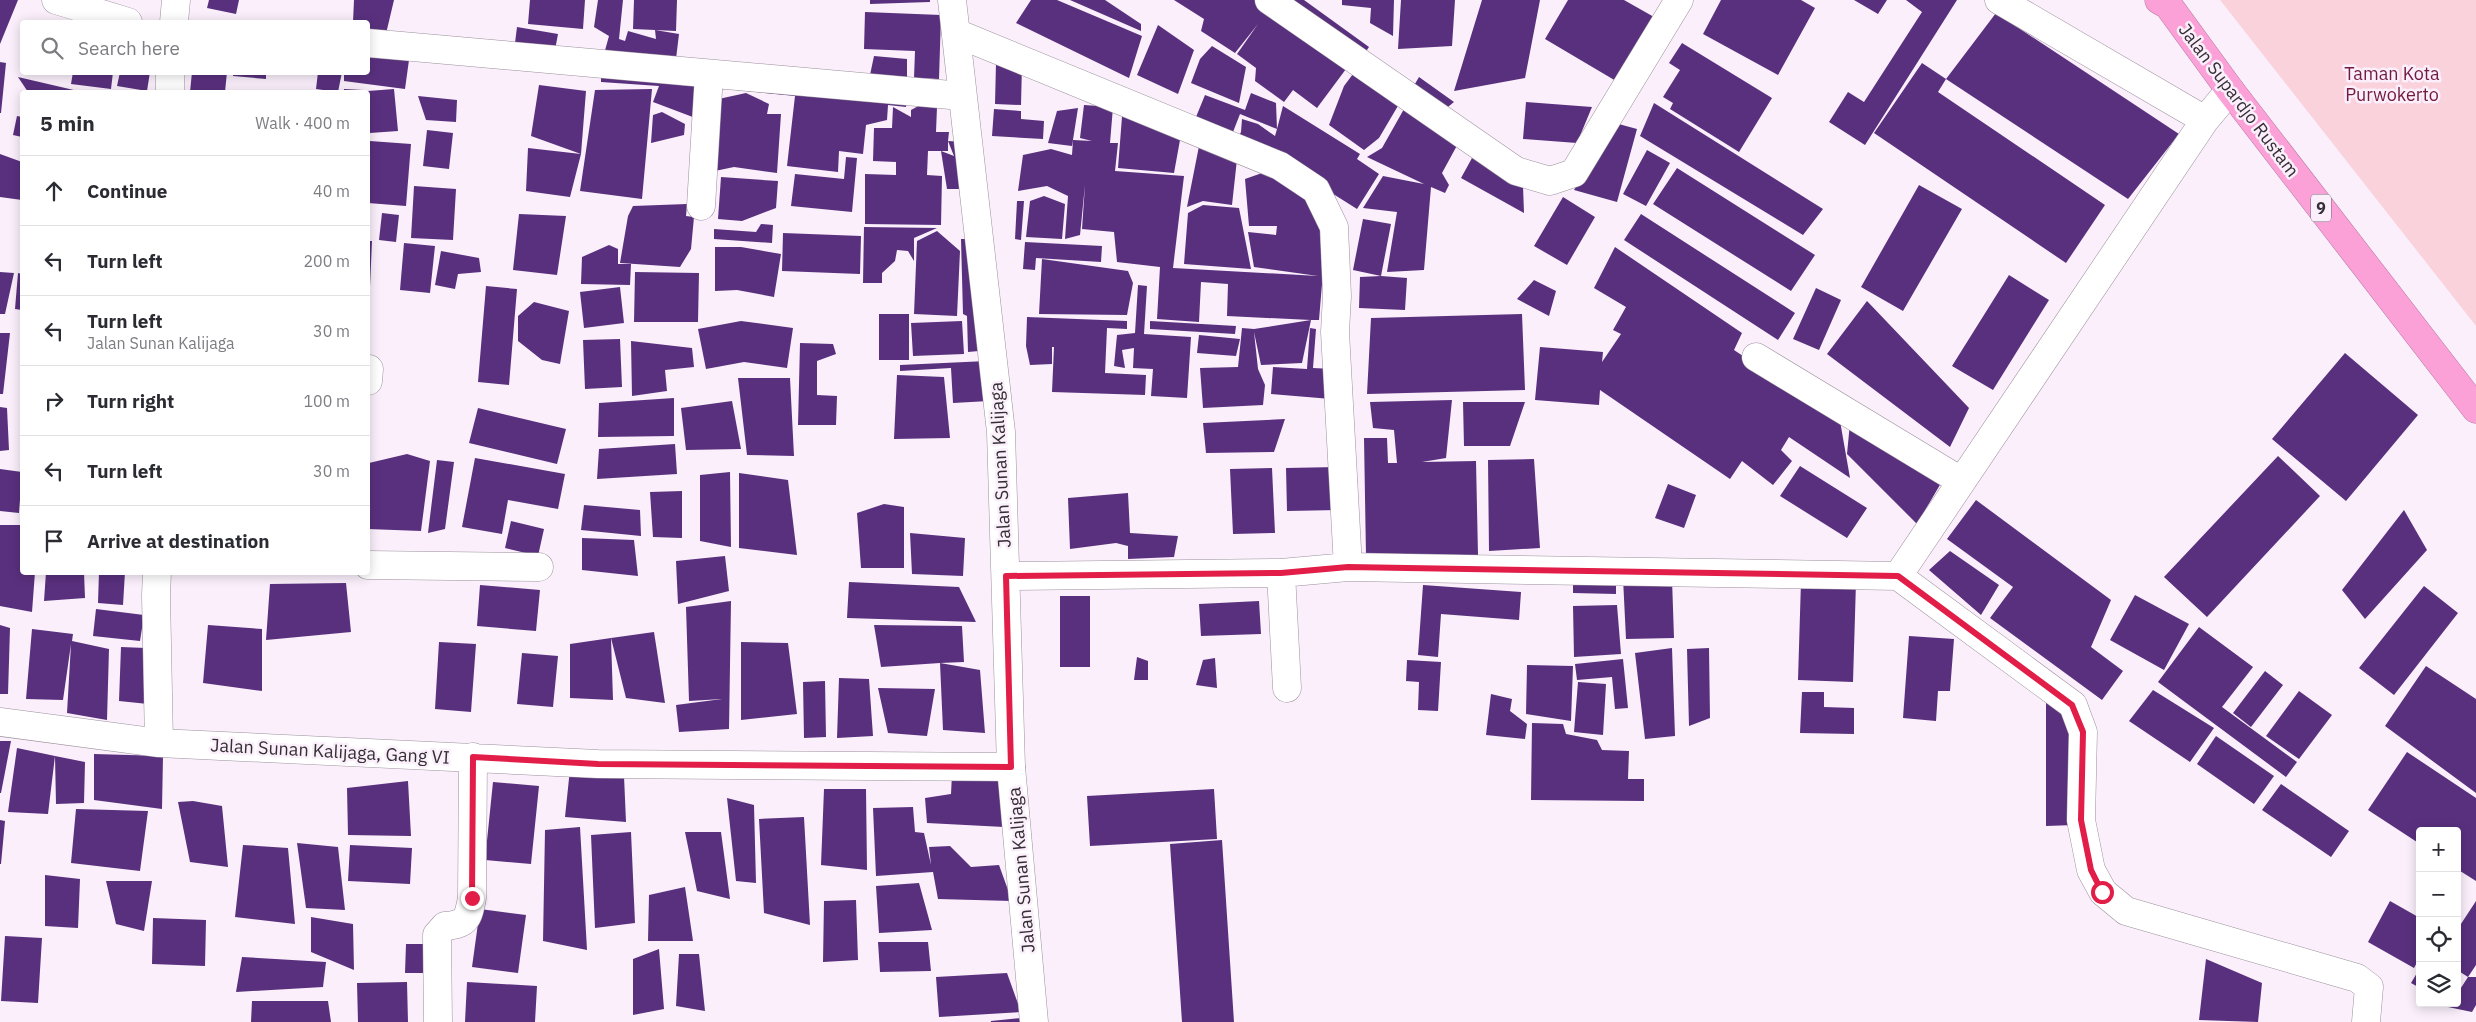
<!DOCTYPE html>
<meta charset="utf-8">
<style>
:root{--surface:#fff;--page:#f7f7f7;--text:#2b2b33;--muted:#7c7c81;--line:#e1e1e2}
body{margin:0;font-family:"IBM Plex Sans",sans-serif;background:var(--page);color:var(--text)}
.controls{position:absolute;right:15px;bottom:15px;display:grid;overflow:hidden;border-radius:5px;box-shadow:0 2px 12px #0003}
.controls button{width:45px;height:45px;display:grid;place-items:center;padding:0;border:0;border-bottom:1px solid var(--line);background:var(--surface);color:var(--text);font:25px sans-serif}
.stop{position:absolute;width:15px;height:15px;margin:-11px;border:4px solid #e11d48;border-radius:50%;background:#fff}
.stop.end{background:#e11d48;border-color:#fff;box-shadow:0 1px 5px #0008}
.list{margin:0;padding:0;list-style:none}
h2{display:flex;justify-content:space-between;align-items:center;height:65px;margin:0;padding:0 20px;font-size:21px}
h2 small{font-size:16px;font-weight:400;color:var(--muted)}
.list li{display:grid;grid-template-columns:32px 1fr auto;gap:15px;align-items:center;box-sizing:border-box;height:70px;padding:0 20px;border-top:1px solid var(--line)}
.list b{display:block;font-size:19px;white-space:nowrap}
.list p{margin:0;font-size:16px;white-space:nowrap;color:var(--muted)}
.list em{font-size:16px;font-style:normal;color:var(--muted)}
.icon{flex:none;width:28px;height:28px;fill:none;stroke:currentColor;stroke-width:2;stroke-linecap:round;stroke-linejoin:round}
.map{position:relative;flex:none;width:2476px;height:1022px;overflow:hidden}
.search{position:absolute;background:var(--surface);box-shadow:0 2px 12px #0003;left:20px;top:20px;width:350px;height:55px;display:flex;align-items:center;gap:12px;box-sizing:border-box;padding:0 18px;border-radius:5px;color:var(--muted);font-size:19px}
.panel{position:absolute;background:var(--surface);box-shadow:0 2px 12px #0003;left:20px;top:90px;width:350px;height:485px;border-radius:5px}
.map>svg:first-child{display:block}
</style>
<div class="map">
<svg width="2476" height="1022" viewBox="0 0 2476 1022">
<rect width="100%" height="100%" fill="#faeffb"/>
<!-- green -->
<path fill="#fad2dc" d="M2220,0H2476V326Z"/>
<!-- building -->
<path fill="#59307e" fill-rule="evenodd" d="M0,0H18L0,44Z
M209,0H239L236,14L207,8Z
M354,0H394L385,38L368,32V22H353Z
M530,0H585L583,29L528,24Z
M598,0H623L619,39L625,41L628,31L656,39L655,30L633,29L634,0H677L676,31L655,30L679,34L676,59L604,54L609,36L594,27Z
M870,0H930V2L870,4Z
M1031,0H1057L1142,36L1129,78L1016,23Z
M1070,0H1105L1141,24V31Z
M1174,0H1265L1346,69L1317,108L1293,90L1284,102L1255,81L1256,68L1237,54L1258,24L1235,53L1201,31L1204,19Z
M1277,0H1304L1369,47L1360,60Z
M1342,0H1394L1393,36L1370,23L1371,8L1342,5Z
M1401,0H1455L1452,46L1398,49Z
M1482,0H1540L1525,78L1454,91Z
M1568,0H1624L1654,17L1616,81L1545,39Z
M1721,0H1801L1815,8L1778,75L1703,34Z
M1854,0H1887L1878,14Z
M1906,0H1957L1865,145L1829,122L1848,92L1864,102L1922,12Z
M865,12L941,15L939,79L914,78L915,51L864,49Z
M1996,13L2179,134L2128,199L1946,79Z
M1158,25L1194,50L1178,94L1137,75Z
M517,27L558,34L555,50L515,43Z
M1682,43L1772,98L1739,152L1670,109L1673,103L1663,97L1680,70L1669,63Z
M1212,46L1246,67L1239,103L1191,83L1200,59Z
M368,55L409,60L405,89L344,81V72H368Z
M874,56L907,59V77L870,75Z
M0,62L6,63L1,113H0Z
M996,63L1022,64L1021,105L995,104Z
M1922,63L1946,79L1938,92L2105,205L2066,263L1874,133Z
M1359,66L1402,99L1379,138L1364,150L1329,125L1344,86Z
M73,72H113L111,89L71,84Z
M120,72H150L147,91L117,86Z
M192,72H227L225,92H190Z
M233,72H266V79L233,76Z
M318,72H342L338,92L316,89Z
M601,75L700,82L698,119L653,102L659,86L601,82Z
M18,77L78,91L79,92H28Z
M1419,77L1454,102L1443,111L1409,94Z
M737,81L907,99L906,107L888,105L887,120L866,125L863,154L839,151L838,172L787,166L795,96L736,90Z
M539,85L586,91L581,154L570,197L526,191L528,148L581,154L531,136Z
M344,89L363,90V92H344Z
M394,89L398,131L370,133L368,91Z
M652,89L642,199L580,191L595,90Z
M746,93L769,104L767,114H781L777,173L734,167L710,172L714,100Z
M1251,93L1276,103L1277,129L1283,106L1360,154L1357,159L1379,174L1357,209L1270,154L1237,140L1241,132L1242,119L1258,124L1275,136L1277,129L1240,114L1233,132L1196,117L1205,95L1245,110Z
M418,96L457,100L456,122L426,120Z
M1526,102L1592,107L1577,143L1523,139Z
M924,103L937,107L936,132H949L948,141L965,142L970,189H947L941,151H928L927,175L942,176L941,225L865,224V174L896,175V162L873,161L874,128H892L893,107L911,117V110ZM948,141L954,156L941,151H948Z
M1654,103L1823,209L1803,235L1640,136Z
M1123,104L1182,129L1174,173L1118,168Z
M1084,105L1113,107L1110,143H1118L1115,171L1184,176L1173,268L1318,276L1254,267L1248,232L1276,235L1277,226H1249L1245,179L1279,167L1314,190L1326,236L1319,320H1311L1302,363L1261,365L1254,332L1258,369L1265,385L1263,405L1203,408L1200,368L1238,367L1242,328L1254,329L1311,320L1227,316L1228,284L1201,282L1199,322L1157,319L1160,267L1117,262L1114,232L1082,229L1085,185L1080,235L1065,239L1068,196L1047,186L1018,191L1023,155L1051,149L1072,155L1073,140L1092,141L1080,138Z
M1078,108L1072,146L1048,143L1057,111Z
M994,109L1021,111V119L1044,121L1043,139L992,136Z
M1404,109L1460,140L1442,173L1449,185L1445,193L1431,187L1424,270L1387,272L1397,212L1363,208L1383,176L1424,184L1367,157L1382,148Z
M662,112L685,124L684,135L651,143L653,115Z
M17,116L22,117V137L13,135Z
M1615,123L1637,129L1617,202L1574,190Z
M427,130L453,133L449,169L423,166Z
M370,141L411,144L406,206L368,203V142Z
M1200,141L1238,150L1232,205L1203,201L1187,207Z
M1647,150L1670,163L1646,206L1623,194Z
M0,154L22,162V200L0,197Z
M846,157L857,158L852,212L791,206L795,174L844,179Z
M1472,158L1523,186L1524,213L1461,178Z
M1677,168L1815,255L1791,291L1653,204Z
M721,177L778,181L776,208L742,221L718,219Z
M1919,185L1962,209L1903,311L1861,287Z
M414,186L456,189L453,240L411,238Z
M1044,196L1065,204L1062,239L1026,237L1030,201Z
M1563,197L1595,217L1567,265L1534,246Z
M1017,201H1024L1021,240L1015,239Z
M687,204L686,216L694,217L691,249L680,267L620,263L628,216L633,206Z
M1203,205L1239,208L1251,269L1184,264L1188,213Z
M382,213L399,215L396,242L379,240Z
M519,214L566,216L557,275L513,270Z
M1641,214L1795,313L1778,340L1624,240Z
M1363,219L1391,224L1381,276L1353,270Z
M761,224L773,225L772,243L714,239V229L756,232Z
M864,227L937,228L914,238V261L908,251L897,250L895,261L882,273V283H863Z
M937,231L960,251L957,316L914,314L917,241Z
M783,233L861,236L860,274L782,271Z
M961,239H975L979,351L968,352L967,316L963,314Z
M368,241H372L370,287H368Z
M1025,242L1102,246L1101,262L1036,258L1035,270L1023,269Z
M404,243L435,246L430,293L400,290Z
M609,245L618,249V264H631L630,285L581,284L582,257Z
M715,247H741L781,254L774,297L737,290L715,291Z
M1615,247L1742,333L1734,350L1840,421L1850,478L1789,437L1781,450L1792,461L1773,485L1742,461L1730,479L1600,390L1599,405L1535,400L1540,347L1603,352L1602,362L1621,334L1613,330L1626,307L1594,288Z
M441,251L479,258L481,272L458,274L455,289L435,285Z
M1042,259L1128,271L1133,283L1127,315L1039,314Z
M0,272L14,273L5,314H0Z
M635,272L699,273L698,322H634Z
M18,273L22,274V310L15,309Z
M2009,275L2049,300L1993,390L1952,366Z
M1381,276L1407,278L1405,310L1359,308L1360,277Z
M1534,280L1556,291L1549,316L1517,299Z
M1138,285L1147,286L1144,334L1191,337L1187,398L1151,396L1153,369L1133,368L1134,348L1122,350L1125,368L1114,366L1117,335L1135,333Z
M486,286L517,289L509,385L478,382Z
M620,287L624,323L584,328L580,292Z
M1816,288L1841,300L1819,350L1793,339Z
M1867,301L1969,408L1950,447L1827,354Z
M534,302L569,311L560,364L542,360L518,341V316Z
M879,314H909V360H879Z
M1522,314L1525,390L1367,394L1371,318Z
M1027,317L1127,321V329L1107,328L1105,373L1146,375L1145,395L1052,392L1054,347H1052V364L1030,365L1026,346Z
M741,321L793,328L787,368L744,362L706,369L698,329Z
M962,321L964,354L913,356L911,323Z
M1150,321L1236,326L1235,334L1150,329Z
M1310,328L1316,329L1313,368L1333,369L1331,399L1271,394L1273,367L1307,369Z
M0,333H10L3,394H0Z
M1199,335L1240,339L1236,356L1197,353Z
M620,339L622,387L585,389L583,340Z
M631,341L692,348L694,367L665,370L667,391L632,396Z
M800,343L833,344L836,354L817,361V395L837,396L836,425H798Z
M2345,353L2418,415L2346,501L2272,439Z
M987,361L989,401L953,403L951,368L900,371V365Z
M897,375L944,377L950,438L894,439Z
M738,378H790L794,456L747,455Z
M674,398V436L598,437L599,403Z
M1452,400L1446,458L1422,462L1476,461L1478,555L1366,556L1364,438H1387L1388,463H1397L1394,430L1373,428L1370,402Z
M732,401L741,449L686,450L681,408Z
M1463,402H1525L1510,446H1464Z
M0,407L7,408L9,450L0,451Z
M478,408L566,429L557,464L469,443Z
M1285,419L1274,452L1206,453L1203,423Z
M1850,423L1944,478L1917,524L1847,454Z
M675,444L677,474L597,479L599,449Z
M407,454L430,461L421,531L368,529L369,463Z
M2278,456L2320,496L2207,617L2164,577Z
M475,458L565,474L558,509L508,500L502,534L462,527Z
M1534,459L1540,548L1489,551L1488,460Z
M437,460L454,462L445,529L428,533Z
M1800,466L1867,508L1847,538L1780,496Z
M1338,467V510L1287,511L1286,468Z
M1272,468L1275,533L1233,534L1230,469Z
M0,469L22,472L19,513L0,511Z
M730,472L731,547L700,541V475Z
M739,473L788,480L797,555L739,548Z
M1668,484L1696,495L1684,528L1655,518Z
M682,491V538L653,537L650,492Z
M1128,493L1130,533L1178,536L1174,557L1128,559V546L1116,543L1070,549L1068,498Z
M1976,500L2111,600L2091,647L2123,671L2102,700L1990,618L2013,587L1947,539Z
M884,504L904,507V568H861L857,513Z
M584,505L640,510L641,536L581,530Z
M2404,510L2427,550L2365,619L2342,590Z
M511,521L544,529L538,556L505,548Z
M0,525H22V572H35L32,612L0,606Z
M910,533L965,538L963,576L912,574Z
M582,538L634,540L638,576L582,570Z
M1950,551L1999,585L1981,615L1929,570Z
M725,556L729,591L678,604L676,561Z
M46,572H84L85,598L44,601Z
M99,572H125L123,605L98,603Z
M1573,578L1616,579V594L1573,593Z
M1623,578L1672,579L1674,638L1626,639Z
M1801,581L1856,582L1853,682L1798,680Z
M849,582L959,587L976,622L847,618Z
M346,583L351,632L266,640L270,584Z
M480,585L540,590L536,631L477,626Z
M1423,585L1521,592L1519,620L1441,614L1438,657L1418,655Z
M2424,586L2458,613L2394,695L2359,668Z
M2135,595L2189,624L2164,670L2110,640Z
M1060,596H1090V667H1060Z
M731,601L729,729L679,732L676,705L722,699L689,701L686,607Z
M1259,601L1261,634L1201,636L1199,604Z
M1617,605L1621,654L1574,657L1573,606Z
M96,609L144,615L140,641L93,636Z
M0,625L10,628L8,694H0Z
M208,625L262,629V691L203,683Z
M874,625L962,626L964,662L940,663L980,670L985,733L943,730L940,663L881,667Z
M2199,627L2253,667L2222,707L2297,762L2286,777L2158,682Z
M32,629L73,634L72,641L109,649L107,720L67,713L71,644L63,700L26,699Z
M654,632L665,703L626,698L611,638L613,700L570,698V644L611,638Z
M1909,636L1954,639L1950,691H1938L1936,721L1903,718Z
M439,642L476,644L471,712L435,709Z
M741,642L788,643L797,714L741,720Z
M121,647L146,648L148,704L119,701Z
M1672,648L1675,736L1645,739L1635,653Z
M1709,648L1710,718L1689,726L1687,649Z
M522,653L558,656L553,707L517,704Z
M1137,657L1148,661V680H1134Z
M1215,658L1217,688L1196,685L1203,660Z
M1623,659L1628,708L1615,709L1612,677L1577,680L1575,664Z
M1407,660L1441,662L1438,711L1418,710L1419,682L1406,681Z
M1527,665L1573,666L1571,721L1526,714Z
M2426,666L2476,699V793L2385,726Z
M2265,671L2283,685L2251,727L2233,713Z
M839,678L869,679L873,736L837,738Z
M825,681L826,737L804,738L803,682Z
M1578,682L1606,684L1603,735L1574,732Z
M878,688L935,689L927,736L888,733Z
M2153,690L2214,728L2190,762L2129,721Z
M2299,691L2332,715L2299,759L2266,736Z
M1802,692H1824V707L1854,708V734L1800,733Z
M1491,694L1512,699L1510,711L1527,724L1525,739L1486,735Z
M2046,695L2074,730V825L2046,826Z
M1532,723L1563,724L1566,734L1597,740L1602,750L1629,751L1628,779H1644V801L1531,800Z
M2216,736L2274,776L2254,804L2197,764Z
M0,741H11L1,793H0Z
M17,748L55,756L48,814L8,812Z
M2407,752L2476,798V881L2457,869V831H2420V844L2368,810Z
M94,754L163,756L162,809L94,800Z
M55,756L85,762L84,803L56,804Z
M570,769L624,776L626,822L565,817Z
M952,774L1001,776L1004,827L927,823L925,798L951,794Z
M408,781L411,836L348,835L347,788Z
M493,782L539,786L531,864L485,860Z
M2281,784L2349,831L2331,857L2262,810Z
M824,789H866L867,870L821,865Z
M1214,789L1217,839L1090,846L1087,796Z
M727,798L754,805L756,883L736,881Z
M193,801L222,806L228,867L190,862L178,802Z
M913,807L915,832L924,833L931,865L929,847L950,846L971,867L999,865L1012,901L938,899L933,872L876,876L873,808Z
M76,809L148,811L140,871L71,863Z
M804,817L810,925L764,913L759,819Z
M0,820L5,821L1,864H0Z
M580,827L587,950L543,941L545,830Z
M631,832L635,923L595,928L591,835Z
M685,832H721L730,899L697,891Z
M1222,840L1234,1022H1182L1170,844Z
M297,843L338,847L345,910L306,908Z
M243,845L288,848L295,924L235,917Z
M350,845L412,848L410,884L348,881Z
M45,875L80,879L78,928L45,926Z
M106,881H152L144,931L116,924Z
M919,883L932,930L879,933L876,886Z
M685,887L693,941H648L649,895Z
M856,900L858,960L823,962L824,901Z
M2390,901L2420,918V957L2414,968L2368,942Z
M2476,901V965L2468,977L2457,970V930Z
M480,909L526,915L518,973L472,967Z
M311,917L353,924L354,970L311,952Z
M153,918L206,920L205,966L152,964Z
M5,936L42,938L38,1003L1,1001Z
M878,942H928L931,971L880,972Z
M406,944H434L433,973H405Z
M659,949L664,1009L633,1015V959Z
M679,954H699L705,1011L676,1006Z
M242,957L326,962L323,987L236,992Z
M2206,959L2262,983L2258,1022L2199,1020Z
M2420,968V988L2411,983Z
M1007,973L1021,1012L939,1017L936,977Z
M2468,977H2476V1005L2472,1012L2448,1007L2451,1003H2457V994Z
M407,982L408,1022H358L357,983Z
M467,982L537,986L535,1022H465Z
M252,1001H328L331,1022H251Z
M1032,1017V1022H991V1021Z"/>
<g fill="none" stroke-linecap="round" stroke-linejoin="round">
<defs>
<path id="street" d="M56,0L128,22
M1269,0L1516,171L1550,181L1574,173L1679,0
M1999,0L2205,120
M174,22L176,0
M956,33L1280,166L1316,190L1334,227L1337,296L1335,332L1348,567
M368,43L962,96
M170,92V72
M701,206L709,74
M1756,357L1961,481
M368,381L369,369
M368,565L539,567
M157,572L156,595L159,743
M1281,573L1287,688
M1006,576L1281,573L1348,567L1898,576L2205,120L2230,90
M1898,576L2073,705L2083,732L2081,820L2091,870L2103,892L2126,911L2357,978L2369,987L2366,1022
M0,722L159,743L598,764L1011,767
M438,1022L437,935L445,926C467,924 468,919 472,898L473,757"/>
<path id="secondary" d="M952,0L1001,432L1011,767L1034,1022"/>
<path id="highway" d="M2159,0L2168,5L2230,90L2476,409"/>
</defs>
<!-- street casing -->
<use href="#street" stroke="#9b919c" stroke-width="29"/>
<!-- secondary casing -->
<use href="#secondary" stroke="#9b919c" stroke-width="29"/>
<!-- highway casing -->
<use href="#highway" stroke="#b5799f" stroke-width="29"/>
<!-- street -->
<use href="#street" stroke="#fff" stroke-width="28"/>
<!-- secondary -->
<use href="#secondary" stroke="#fff" stroke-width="28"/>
<!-- highway -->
<use href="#highway" stroke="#fba1d8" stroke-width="28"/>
</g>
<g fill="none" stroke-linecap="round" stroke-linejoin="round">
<!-- route -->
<path stroke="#e11d48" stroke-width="6" d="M472,898L473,757L598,764L1011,767L1006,576L1281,573L1348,567L1898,576L2072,705L2083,732L2081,820L2091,870L2102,892"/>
</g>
<g text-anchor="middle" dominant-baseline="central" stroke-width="5" stroke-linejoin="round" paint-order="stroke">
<!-- shield labels -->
<rect fill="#faeffb" stroke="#6f6970" stroke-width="1" x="2311" y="194.5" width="20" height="27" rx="4"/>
<g font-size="16" font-weight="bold" fill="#332f34">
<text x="2321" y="208">9</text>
</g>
<!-- park labels -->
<g font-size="18" fill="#73193d" stroke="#faeffb">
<text x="2392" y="73">Taman Kota<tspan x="2392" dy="21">Purwokerto</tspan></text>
</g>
<!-- street labels -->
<g font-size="18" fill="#332f34" stroke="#faeffb">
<text transform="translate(2239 100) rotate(53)">Jalan Supardjo Rustam</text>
<text transform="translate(1000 465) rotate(-93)">Jalan Sunan Kalijaga</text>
<text transform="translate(330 751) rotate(3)">Jalan Sunan Kalijaga, Gang VI</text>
<text transform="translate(1021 870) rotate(-95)">Jalan Sunan Kalijaga</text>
</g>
</g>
</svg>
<div class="controls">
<button>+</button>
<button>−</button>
<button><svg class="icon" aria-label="locate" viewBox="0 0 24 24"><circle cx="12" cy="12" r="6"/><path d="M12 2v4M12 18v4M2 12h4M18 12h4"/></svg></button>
<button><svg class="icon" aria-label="layers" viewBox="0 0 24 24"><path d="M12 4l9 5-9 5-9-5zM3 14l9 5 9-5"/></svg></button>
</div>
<div class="stop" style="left:2102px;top:892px"></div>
<div class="stop end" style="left:472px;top:898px"></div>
<div class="search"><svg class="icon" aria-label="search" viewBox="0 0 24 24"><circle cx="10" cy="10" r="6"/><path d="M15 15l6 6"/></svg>Search here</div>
<section class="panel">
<h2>5 min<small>Walk · 400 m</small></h2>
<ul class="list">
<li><svg class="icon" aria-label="ahead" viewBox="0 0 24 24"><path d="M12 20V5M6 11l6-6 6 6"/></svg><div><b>Continue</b></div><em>40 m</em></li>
<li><svg class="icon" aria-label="left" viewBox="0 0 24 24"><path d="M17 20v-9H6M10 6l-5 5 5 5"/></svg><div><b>Turn left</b></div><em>200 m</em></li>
<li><svg class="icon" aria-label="left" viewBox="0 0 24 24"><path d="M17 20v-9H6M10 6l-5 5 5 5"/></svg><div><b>Turn left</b><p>Jalan Sunan Kalijaga</p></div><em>30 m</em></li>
<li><svg class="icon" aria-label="right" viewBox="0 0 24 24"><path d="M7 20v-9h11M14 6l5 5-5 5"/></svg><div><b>Turn right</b></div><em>100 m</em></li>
<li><svg class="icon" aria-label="left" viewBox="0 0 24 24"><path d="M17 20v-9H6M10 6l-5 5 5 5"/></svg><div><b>Turn left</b></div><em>30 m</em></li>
<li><svg class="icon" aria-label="arrive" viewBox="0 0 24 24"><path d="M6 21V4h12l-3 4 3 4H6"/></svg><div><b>Arrive at destination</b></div></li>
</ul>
</section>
</div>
